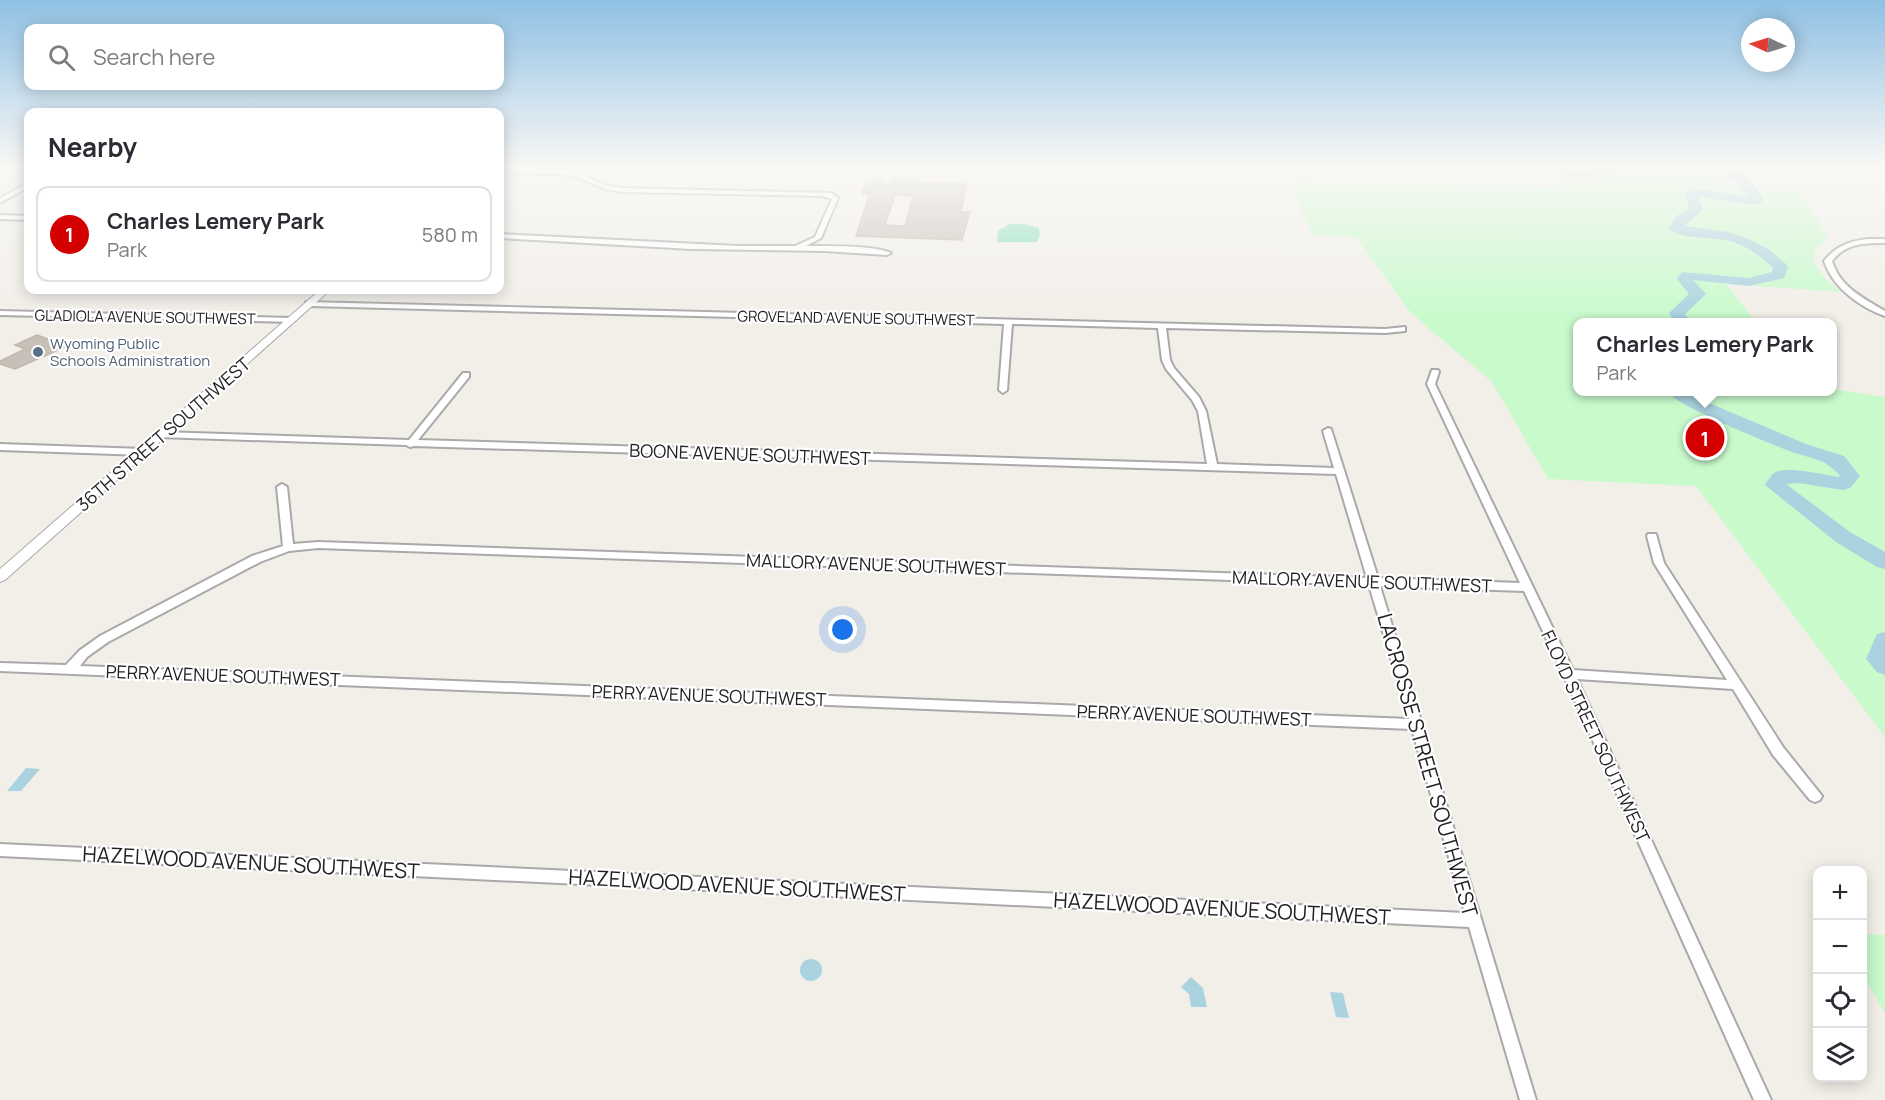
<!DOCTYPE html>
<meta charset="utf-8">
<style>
:root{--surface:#fff;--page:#f7f7f7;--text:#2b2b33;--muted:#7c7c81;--line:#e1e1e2;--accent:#d40000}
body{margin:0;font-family:Manrope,sans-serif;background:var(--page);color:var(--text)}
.controls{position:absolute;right:18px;bottom:18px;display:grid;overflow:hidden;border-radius:12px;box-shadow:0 3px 15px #0003}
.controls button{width:54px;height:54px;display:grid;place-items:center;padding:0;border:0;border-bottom:2px solid var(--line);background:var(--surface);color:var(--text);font:30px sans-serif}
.compass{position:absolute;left:1741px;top:18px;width:54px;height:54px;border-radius:50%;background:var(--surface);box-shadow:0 3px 15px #0003;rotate:274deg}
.you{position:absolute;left:843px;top:630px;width:21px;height:21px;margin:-15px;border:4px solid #fff;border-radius:50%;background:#1a73e8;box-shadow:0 0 0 9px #1a73e833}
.badge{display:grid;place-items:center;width:39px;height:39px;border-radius:50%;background:var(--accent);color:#fff;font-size:20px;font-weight:700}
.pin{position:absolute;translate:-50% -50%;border:3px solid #fff;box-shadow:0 2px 6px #0006}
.popup{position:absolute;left:1573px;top:318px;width:264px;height:78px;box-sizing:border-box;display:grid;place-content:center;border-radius:12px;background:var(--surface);filter:drop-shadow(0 2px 4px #0005);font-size:20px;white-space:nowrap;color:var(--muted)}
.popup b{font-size:22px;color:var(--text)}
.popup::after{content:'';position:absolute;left:50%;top:100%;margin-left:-12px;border:12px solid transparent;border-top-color:var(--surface)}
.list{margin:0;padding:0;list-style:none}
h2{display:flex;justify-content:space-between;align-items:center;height:78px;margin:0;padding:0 24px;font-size:26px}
h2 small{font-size:20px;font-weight:400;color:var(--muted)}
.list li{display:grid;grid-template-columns:39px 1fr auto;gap:18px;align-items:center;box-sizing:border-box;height:96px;margin:0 12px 12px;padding:0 12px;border:2px solid var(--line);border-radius:12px}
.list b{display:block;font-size:22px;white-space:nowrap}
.list p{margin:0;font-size:20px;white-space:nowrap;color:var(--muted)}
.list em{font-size:20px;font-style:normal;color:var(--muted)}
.icon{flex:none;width:33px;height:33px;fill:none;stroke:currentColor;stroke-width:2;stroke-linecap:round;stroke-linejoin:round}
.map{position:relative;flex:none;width:1885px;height:1100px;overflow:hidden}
.search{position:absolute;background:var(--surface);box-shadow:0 3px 15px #0003;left:24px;top:24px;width:480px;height:66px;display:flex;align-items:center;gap:15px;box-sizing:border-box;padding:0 21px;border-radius:12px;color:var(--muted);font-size:22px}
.panel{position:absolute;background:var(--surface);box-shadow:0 3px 15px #0003;left:24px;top:108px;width:480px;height:186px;border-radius:12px}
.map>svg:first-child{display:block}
</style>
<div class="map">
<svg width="1885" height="1100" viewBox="0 0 1885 1100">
<rect width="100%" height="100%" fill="#f2efe9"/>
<!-- park -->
<path fill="#c8facc" d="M1640,167H1710L1740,192L1802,193L1828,239C1818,245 1814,249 1813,261L1827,281L1841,292L1726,284L1756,322H1578V392H1832L1833,389L1885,397V737L1696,486L1548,479L1492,382L1411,313L1356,237L1312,235L1289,182L1565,186L1559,178L1623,175Z
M1863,934L1885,935V1014L1863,975Z"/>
<!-- pitch -->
<path fill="#88e0be" d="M1009,224H1024L1039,228L1040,235L1037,242H997L998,231Z"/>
<!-- water -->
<path fill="#aad3df" d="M1556,167H1632L1621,174L1565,177Z
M26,768L40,769L21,791H7Z
M800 970a11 11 0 1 1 22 0a11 11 0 1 1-22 0Z
M1191,977L1203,988L1207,1007H1191L1189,994L1181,987Z
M1330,992L1343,993L1349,1018L1336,1017Z"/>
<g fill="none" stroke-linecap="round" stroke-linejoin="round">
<!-- river -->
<path fill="#aad3df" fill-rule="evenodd" d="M1715,167C1719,167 1725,166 1730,167C1744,171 1759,188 1763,201L1756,205L1748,204L1698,197L1703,210L1684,226L1727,232L1747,238L1768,249L1786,264L1788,267L1784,278L1749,286L1693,280L1706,294L1685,314L1691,322H1675L1669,313L1689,294L1677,279L1682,272L1749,278L1772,272L1773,268C1761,256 1746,245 1729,241C1712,236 1682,241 1669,228L1678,215L1689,209L1685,194L1686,191L1707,190L1748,197L1738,184Z
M1668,392H1688L1697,398L1806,444L1844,456L1860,476L1850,488L1843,490L1799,483L1786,484L1850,532L1885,552V569L1877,567L1836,542L1765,485C1767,482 1771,475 1774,473C1785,465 1825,475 1838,477L1840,476C1825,458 1812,459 1792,452C1769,443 1680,408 1668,392Z
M1885,632V675L1877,672L1866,659L1877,634Z"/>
</g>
<!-- building -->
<path fill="#c7bfb8" stroke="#c4b6ab" stroke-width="1.5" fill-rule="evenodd" d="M880,179L890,185L892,179L917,180L916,182L967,184L961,212H970L962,240L856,236L869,196L868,194H862L866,184ZM895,195L913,196L905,226L885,225Z
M37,335L67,346L15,369L0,364V361L25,349L15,345Z"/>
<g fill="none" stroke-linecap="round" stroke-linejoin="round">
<defs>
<path id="minor" d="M500,168L573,171L608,186L622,188L831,193L838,198L821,238L806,246C825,246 875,245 891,253L887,255L824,251L691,249L500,238V234L739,246H795L815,237L832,199L822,196L622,192L605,189L572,175L500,172Z
M28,183V187L0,203V198Z
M0,215L28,216V220L0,219Z
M1868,239H1885V243C1864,243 1846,243 1832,261C1840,287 1863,298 1885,311V316C1860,307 1833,288 1824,261C1836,246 1849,241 1868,239Z
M306,302L1385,329L1405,327V331L1385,333L1166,328L1170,360L1174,368L1199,397L1206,411L1217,464L1334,468L1323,431L1328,428L1331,429L1378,578L1520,583L1427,384L1432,370H1438L1439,372L1435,384L1573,670L1727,680L1654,563L1647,536L1648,534H1656L1664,563L1783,747L1822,796L1820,800L1815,802L1810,800L1773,755L1733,689L1577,679L1771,1100H1754L1563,674L1524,591L1380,586L1536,1100H1520L1469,927L0,856V844L1465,913L1412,729L0,671V663L66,665L79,651L100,636L252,556L283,546L277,487L282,484L287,487L293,544L318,542L1367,578L1336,474L414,446L410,447L406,445L158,437L156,435L161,432L409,440L463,373H469V377L418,440L1207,464L1198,411L1192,400L1166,369L1162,360L1158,328L1012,324L1007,390L1003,393L999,390L1004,324L309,306H306ZM318,548L1369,585L1409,719L80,666L87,657L108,642L260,562L289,551Z
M0,311L291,318L295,320L291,322L0,315Z
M0,444L143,449L148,452L143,455L0,450Z"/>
<path id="tertiary" d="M320,290H330L5,580L0,582V569Z"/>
</defs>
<!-- minor casing -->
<use href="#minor" stroke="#a9a9a9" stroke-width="4"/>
<!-- tertiary casing -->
<use href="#tertiary" stroke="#a9a9a9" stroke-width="2"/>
<!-- minor -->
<use href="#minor" fill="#fff" fill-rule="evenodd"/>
<!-- tertiary -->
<use href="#tertiary" fill="#fff" fill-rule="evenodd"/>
</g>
<!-- sky -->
<linearGradient id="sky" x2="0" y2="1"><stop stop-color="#8fc0e4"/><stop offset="0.52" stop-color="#f9f8f5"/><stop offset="1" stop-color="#f9f8f5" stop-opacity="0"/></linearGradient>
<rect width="1885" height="321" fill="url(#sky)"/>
<!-- markers -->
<circle fill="#5c6f8a" stroke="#fff" stroke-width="2" cx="38" cy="352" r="6"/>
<g text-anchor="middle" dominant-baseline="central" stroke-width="4.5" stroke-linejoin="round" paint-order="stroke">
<!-- far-street labels -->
<g font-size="15" fill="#222" stroke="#fff">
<text transform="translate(145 317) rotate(1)">GLADIOLA AVENUE SOUTHWEST</text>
<text transform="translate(856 318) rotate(1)">GROVELAND AVENUE SOUTHWEST</text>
</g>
<!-- far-service labels -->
<g font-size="15" fill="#4e5e75" stroke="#fff" text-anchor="start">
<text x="50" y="343">Wyoming Public<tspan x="50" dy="17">Schools Administration</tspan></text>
</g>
<!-- street labels -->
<g font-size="18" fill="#222" stroke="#fff">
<text transform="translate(163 434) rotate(-41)">36TH STREET SOUTHWEST</text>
<text transform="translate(750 454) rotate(2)">BOONE AVENUE SOUTHWEST</text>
<text transform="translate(876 564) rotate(2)">MALLORY AVENUE SOUTHWEST</text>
<text transform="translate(1362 581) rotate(2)">MALLORY AVENUE SOUTHWEST</text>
<text transform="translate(223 675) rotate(2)">PERRY AVENUE SOUTHWEST</text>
<text transform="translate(709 695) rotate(2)">PERRY AVENUE SOUTHWEST</text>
<text transform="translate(1194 715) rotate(2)">PERRY AVENUE SOUTHWEST</text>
<text transform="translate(1596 736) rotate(65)">FLOYD STREET SOUTHWEST</text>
</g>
<!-- near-street labels -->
<g font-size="21" fill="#222" stroke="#fff">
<text transform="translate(1428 765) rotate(74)">LACROSSE STREET SOUTHWEST</text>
<text transform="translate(251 862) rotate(3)">HAZELWOOD AVENUE SOUTHWEST</text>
<text transform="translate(737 885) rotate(3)">HAZELWOOD AVENUE SOUTHWEST</text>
<text transform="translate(1222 908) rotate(3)">HAZELWOOD AVENUE SOUTHWEST</text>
</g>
</g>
</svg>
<div class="controls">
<button>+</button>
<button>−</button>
<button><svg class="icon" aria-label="locate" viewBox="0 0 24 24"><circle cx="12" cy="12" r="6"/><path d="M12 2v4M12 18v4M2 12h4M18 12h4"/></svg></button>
<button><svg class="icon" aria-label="layers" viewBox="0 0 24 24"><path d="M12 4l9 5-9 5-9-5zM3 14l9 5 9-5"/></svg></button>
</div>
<svg class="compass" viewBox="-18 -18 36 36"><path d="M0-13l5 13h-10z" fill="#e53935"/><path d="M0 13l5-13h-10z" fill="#7c7c81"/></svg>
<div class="you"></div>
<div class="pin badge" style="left:1705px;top:438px">1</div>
<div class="popup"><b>Charles Lemery Park</b>Park</div>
<div class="search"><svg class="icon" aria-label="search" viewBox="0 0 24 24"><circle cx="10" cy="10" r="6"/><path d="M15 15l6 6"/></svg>Search here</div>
<section class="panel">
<h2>Nearby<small></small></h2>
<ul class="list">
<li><span class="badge">1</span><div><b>Charles Lemery Park</b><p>Park</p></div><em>580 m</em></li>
</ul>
</section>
</div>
